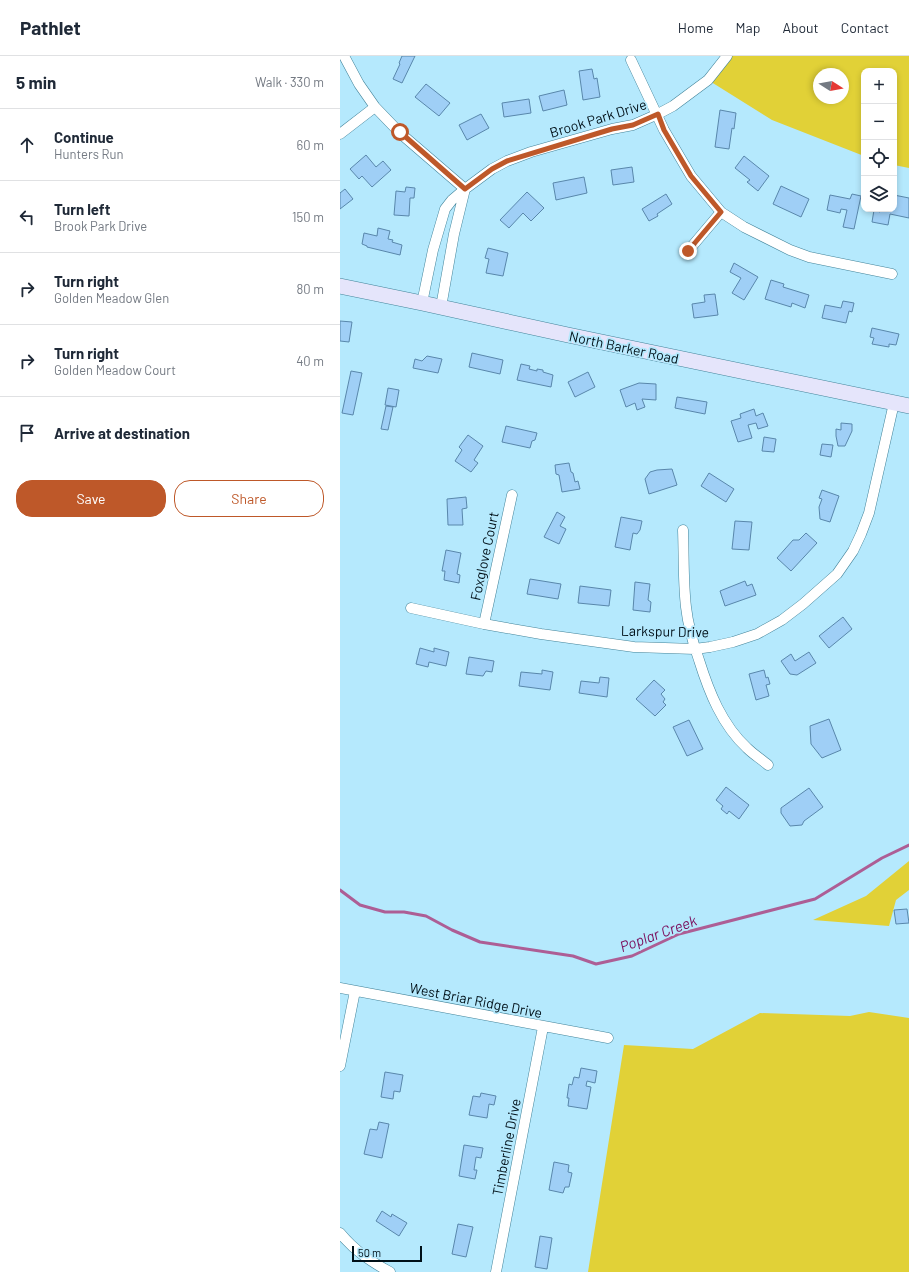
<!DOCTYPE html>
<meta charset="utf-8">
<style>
:root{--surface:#fff;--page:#f6f6f7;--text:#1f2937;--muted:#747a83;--line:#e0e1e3;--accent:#be5829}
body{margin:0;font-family:Barlow,sans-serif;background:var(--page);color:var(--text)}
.controls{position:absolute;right:12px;top:12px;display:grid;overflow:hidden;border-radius:8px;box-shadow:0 2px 6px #0003}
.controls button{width:36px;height:36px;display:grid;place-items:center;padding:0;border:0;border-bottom:1px solid var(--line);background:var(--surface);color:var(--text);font:20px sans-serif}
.compass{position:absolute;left:473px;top:12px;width:36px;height:36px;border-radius:50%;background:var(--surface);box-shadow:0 2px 6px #0003;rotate:101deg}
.scale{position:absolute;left:12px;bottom:10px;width:70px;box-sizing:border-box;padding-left:4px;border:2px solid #001018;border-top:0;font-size:11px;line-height:14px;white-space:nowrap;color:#001018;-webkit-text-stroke:3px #b5e9fd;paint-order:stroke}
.stop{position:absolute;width:12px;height:12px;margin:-9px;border:3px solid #be5829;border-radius:50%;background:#fff}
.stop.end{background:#be5829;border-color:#fff;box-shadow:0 1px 4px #0008}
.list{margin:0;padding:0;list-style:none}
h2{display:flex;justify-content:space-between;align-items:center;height:52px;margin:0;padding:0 16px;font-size:17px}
h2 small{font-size:13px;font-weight:400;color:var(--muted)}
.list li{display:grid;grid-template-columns:26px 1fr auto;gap:12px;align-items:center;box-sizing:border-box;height:72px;padding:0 16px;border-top:1px solid var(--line)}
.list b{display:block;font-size:15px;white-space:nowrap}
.list p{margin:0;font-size:13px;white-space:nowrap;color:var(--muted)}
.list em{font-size:13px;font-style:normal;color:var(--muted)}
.actions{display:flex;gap:8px;padding:12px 16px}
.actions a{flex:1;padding:9px 0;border:1px solid var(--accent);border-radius:16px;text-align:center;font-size:14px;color:var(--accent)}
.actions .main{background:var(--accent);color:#fff}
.icon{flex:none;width:22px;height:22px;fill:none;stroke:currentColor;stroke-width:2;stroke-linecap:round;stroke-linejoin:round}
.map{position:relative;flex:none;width:569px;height:1216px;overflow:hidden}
header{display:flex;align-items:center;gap:24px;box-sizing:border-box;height:56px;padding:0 20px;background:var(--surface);border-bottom:1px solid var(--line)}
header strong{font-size:19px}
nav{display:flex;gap:22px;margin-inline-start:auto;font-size:14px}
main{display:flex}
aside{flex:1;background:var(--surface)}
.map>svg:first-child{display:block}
</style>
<header>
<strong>Pathlet</strong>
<nav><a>Home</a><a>Map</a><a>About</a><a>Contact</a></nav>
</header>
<main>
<aside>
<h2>5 min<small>Walk · 330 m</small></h2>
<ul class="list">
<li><svg class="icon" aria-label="ahead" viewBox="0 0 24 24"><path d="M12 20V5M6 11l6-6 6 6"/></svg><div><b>Continue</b><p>Hunters Run</p></div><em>60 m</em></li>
<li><svg class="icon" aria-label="left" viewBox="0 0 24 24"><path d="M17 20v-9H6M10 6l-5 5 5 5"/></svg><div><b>Turn left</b><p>Brook Park Drive</p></div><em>150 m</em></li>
<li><svg class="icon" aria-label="right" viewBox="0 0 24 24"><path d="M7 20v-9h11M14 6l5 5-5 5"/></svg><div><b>Turn right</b><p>Golden Meadow Glen</p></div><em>80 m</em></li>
<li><svg class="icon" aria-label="right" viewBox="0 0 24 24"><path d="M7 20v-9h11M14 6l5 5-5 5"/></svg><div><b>Turn right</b><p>Golden Meadow Court</p></div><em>40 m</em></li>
<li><svg class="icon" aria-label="arrive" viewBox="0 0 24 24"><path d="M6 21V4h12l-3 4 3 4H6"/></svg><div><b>Arrive at destination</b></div></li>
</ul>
<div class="actions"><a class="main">Save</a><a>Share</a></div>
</aside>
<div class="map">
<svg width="569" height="1216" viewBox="0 0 569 1216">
<rect width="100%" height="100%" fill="#b5e9fd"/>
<!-- green -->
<path fill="#e1d137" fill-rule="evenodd" d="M387,0H569V112L554,109V15H524V100L432,64L368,24ZM479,18H503V42H479Z
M569,805V834L556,844L549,870L473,864L526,840Z
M529,956L569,962V1216H248L284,989L353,993L420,957L510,960Z"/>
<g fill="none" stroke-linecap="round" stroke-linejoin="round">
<!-- stream -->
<path stroke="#ad5e95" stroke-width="3" d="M0,834L20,849L45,856H64L86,860L112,874L140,886L233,900L256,908L292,900L339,878L475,843L542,802L569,789"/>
</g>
<!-- building -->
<path fill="#9fcff6" stroke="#5987ab" d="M62,0H75L62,27L53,23L60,8L59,7Z
M252,13L254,23L257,22L260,41L243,44L239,15Z
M86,28L110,47L99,60L75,41Z
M224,34L227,49L203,55L199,40Z
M189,43L191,57L164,61L162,47Z
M380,54L396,57L394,73L392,72L389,93L375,91Z
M141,58L149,72L127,84L119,69Z
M26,99L36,111L43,105L51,114L32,131L22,120L19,123L10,113Z
M404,100L429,120L418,135L407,126L410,124L395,112Z
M292,111L294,126L273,129L271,114Z
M244,121L247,137L216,144L213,127Z
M441,130L469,143L461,161L433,148Z
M66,131L75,132L74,142H70L69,160L54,159L56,135L65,136Z
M5,133L13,143L0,153V137Z
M187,136L204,152L191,165L183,157L169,172L160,164Z
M326,138L332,148L317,158L318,160L309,165L302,153Z
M512,138L521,140L514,173L503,171L507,154L501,153L500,157L487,154L490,139L510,143Z
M554,139L569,142V162L550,158L548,169L532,166L534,154L540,156V153H554Z
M38,172L50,175L48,183L53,184L52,186L62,189L60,199L27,191V190L22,188L24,177L37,180Z
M148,192L168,197L163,220L146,217L149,203L145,202Z
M394,207L418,221L404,244L392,237L401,222L390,216Z
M431,224L444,228L443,231L469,239L465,252L452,247L451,251L425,243Z
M375,238L378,259L354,262L352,248L365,246L364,239Z
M503,245L514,247L512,256L509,255L506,267L482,262L485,249L501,252Z
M0,265L12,266L9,286L0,285Z
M532,272L559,278L556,289L549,288V291L532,288L534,282L530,281Z
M132,297L163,304L160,318L129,311Z
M87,300L102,303L98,317L73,312L75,303L82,305Z
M181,308L190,310L189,313L197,315V313L203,314V316L213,319L211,331L177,324Z
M11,315L22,317L13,359L2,357Z
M248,316L255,331L235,341L228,326Z
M299,327L316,328V344L302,343L305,351L297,354L295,347L286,351L280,334Z
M48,332L59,334L56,351L45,349Z
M337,341L367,346L365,358L335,352Z
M46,350L53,351L48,374L41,373Z
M414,353L416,360L423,357L428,370L418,373L416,367L408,369L412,382L398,386L391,365L401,362L400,358Z
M501,367L512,368V375L505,390H498L496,380V373L501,374Z
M166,370L197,377L195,384L192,385L190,392L162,386Z
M128,379L143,390L134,404L138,407L131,416L115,405L122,394L119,391Z
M424,381L436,383L434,396L422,395Z
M482,388L493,389L491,401L480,399Z
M229,407L231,416L233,417L235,426L238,425L240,433L222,436L219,419L216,418L215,409Z
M332,413L337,429L309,438L305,423L310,416L317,414Z
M369,417L394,433L386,446L361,430Z
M482,434L499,440L490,466L480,463L479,451L482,443L479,442Z
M126,441L127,452L122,453L123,469H108L107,443Z
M217,456L225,461L220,470L226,473L219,488L204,481Z
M281,461L302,465L300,474L297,478L293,477L290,494L275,491Z
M395,465L412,466L409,494L392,493Z
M466,477L477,487L451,515L437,502L453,484H459Z
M106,494L121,497L117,518L120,519L119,527L104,524L105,515H102Z
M190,523L221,528L218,543L187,538Z
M405,525L407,530L412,528L416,539L385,550L380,535Z
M295,526L310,528L308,544L311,546L310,556L293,554Z
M240,530L271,534L269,550L238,547Z
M503,561L512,573L489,592L479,580Z
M80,592L94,596V592L109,596L106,610L89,606L88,611L76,608Z
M469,596L476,607L457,619L450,618L441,605L451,598L455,605Z
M129,601L154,605L152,616L146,615L143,620L126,618Z
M202,614L213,616L210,634L179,630L181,616L202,618Z
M424,614L426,622L428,621L430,628L426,629L429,640L416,644L409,618Z
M260,621L269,622L267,641L239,637L241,625L259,627Z
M314,624L325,634L321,638L325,643L323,646L326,649L315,660L296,643Z
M489,663L501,694L482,702L471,688L470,670Z
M349,664L363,693L347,700L333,671Z
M386,731L409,749L399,763L389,755L387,758L381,753L383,750L376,744Z
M469,732L483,751L464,765L462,769L450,770L441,757V752Z
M567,853L569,867L556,868L554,854Z
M241,1012L257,1015L255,1027L247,1025L246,1030L251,1031L247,1053L228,1050L229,1042H227L229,1028L232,1029L234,1021L239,1022Z
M45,1016L63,1019L60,1036L54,1035L53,1043L41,1041Z
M141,1037L156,1040L154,1049L149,1048L147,1062L129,1059L133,1040L140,1041Z
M39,1066L49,1068L42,1102L24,1098L30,1073L37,1074Z
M124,1089L143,1092L141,1102L136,1101L134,1114H137L135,1123L119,1120Z
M214,1106L229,1109L228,1116L232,1117L229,1131H225L223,1137L209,1134Z
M42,1155L51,1161L52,1158L67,1167L59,1180L36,1165Z
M118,1168L133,1171L126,1201L112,1198Z
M200,1180L212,1182L207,1213L195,1211Z"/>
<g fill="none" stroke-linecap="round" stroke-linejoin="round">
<defs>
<path id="minor" d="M4,0L19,28L35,51L60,77L125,133
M291,4L324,74L351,120L381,156L404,171L450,194L469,201L552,218
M0,78L35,51
M348,195L381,156
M82,247L93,194L105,153L112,144L125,133L152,113L167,105L191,96L272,73L293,69L318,58L333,50L368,24L387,0
M101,251L114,178L125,133
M343,474C344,500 343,525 346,551C348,569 353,587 359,604C369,636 382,669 407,692C413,698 421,703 428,709
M71,552L144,568L201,578L294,591L355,593L370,591L393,586L417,578L442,564L463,548L497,518L513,495L521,478L529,457L554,347
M144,568L172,439
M0,932L268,982
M0,1010L15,935
M0,1177C15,1195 30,1205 50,1216
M156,1216L203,971"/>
<path id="secondary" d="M0,230L82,247L228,279L569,350"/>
</defs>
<!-- minor casing -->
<use href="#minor" stroke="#43849a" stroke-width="11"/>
<!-- secondary casing -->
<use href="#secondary" stroke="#43849a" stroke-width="16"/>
<!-- minor -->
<use href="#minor" stroke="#fff" stroke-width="10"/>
<!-- secondary -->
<use href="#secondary" stroke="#e5e5fb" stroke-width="15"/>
</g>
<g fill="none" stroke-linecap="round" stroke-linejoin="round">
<!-- route -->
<path stroke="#be5829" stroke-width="5" d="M60,76L125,133L152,113L167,105L272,73L293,69L318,58L324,74L351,120L381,156L348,195"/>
</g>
<g text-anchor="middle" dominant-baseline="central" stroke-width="3.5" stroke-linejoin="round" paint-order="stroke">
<!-- street labels -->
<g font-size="14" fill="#001018" stroke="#b5e9fd">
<text transform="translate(258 62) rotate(-17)">Brook Park Drive</text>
<text transform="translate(284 291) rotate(12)">North Barker Road</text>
<text transform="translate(144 500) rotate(-78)">Foxglove Court</text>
<text transform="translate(325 575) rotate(1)">Larkspur Drive</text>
<text transform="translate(136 944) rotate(11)">West Briar Ridge Drive</text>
<text transform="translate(166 1091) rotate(-79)">Timberline Drive</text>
</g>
<!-- water labels -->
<g font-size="15" font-style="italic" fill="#7a0d5c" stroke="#b5e9fd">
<text transform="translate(318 877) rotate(-20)">Poplar Creek</text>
</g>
</g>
</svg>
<div class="controls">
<button>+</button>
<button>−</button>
<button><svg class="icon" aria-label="locate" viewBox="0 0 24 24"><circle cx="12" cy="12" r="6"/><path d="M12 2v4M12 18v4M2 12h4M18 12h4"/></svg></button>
<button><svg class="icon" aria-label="layers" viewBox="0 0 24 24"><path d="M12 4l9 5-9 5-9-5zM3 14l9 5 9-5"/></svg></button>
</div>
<svg class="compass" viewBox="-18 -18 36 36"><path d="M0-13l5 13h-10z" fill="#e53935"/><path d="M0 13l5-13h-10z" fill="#747a83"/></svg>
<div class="scale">50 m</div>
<div class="stop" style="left:60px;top:76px"></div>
<div class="stop end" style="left:348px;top:195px"></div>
</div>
</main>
